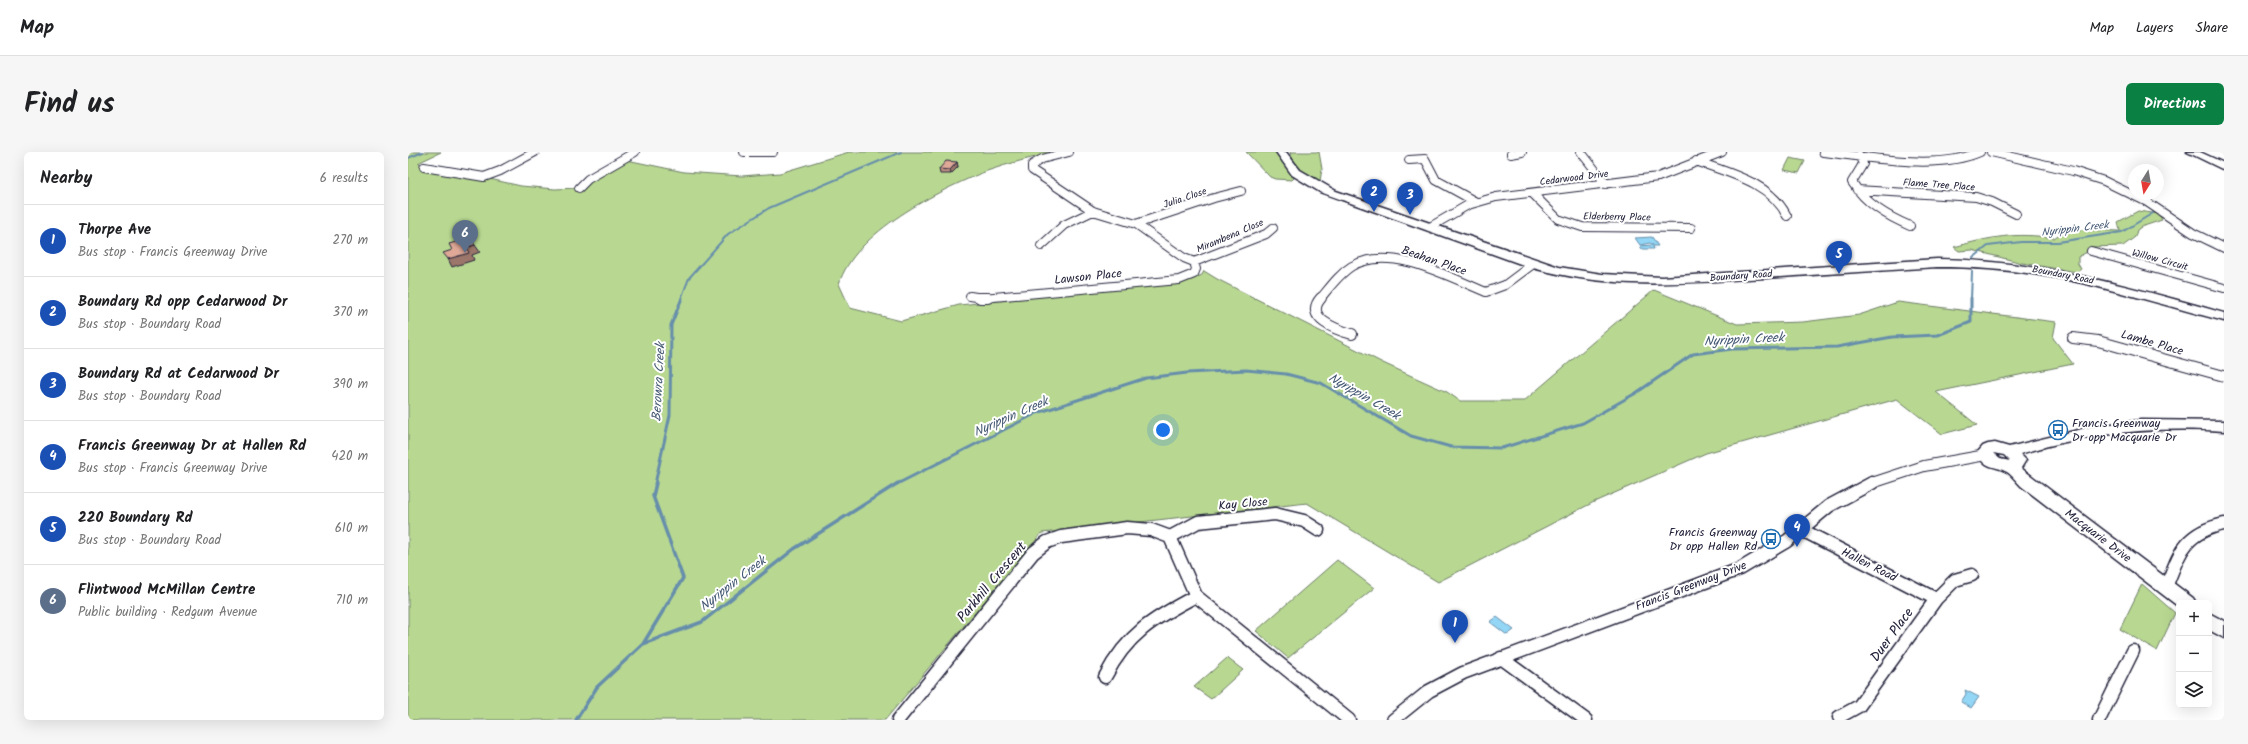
<!DOCTYPE html>
<meta charset="utf-8">
<style>
:root{--surface:#fff;--page:#f6f6f6;--text:#202124;--muted:#757577;--line:#e0e0e0;--accent:#0b8043}
body{margin:0;font-family:Kalam,sans-serif;background:var(--page);color:var(--text)}
.controls{position:absolute;right:12px;bottom:12px;display:grid;overflow:hidden;border-radius:6px;box-shadow:0 4px 16px #0002}
.controls button{width:36px;height:36px;display:grid;place-items:center;padding:0;border:0;border-bottom:1px solid var(--line);background:var(--surface);color:var(--text);font:20px sans-serif}
.compass{position:absolute;left:1720px;top:12px;width:36px;height:36px;border-radius:50%;background:var(--surface);box-shadow:0 4px 16px #0002;rotate:191deg}
.you{position:absolute;left:755px;top:278px;width:14px;height:14px;margin:-10px;border:3px solid #fff;border-radius:50%;background:#1a73e8;box-shadow:0 0 0 6px #1a73e833}
.badge{display:grid;place-items:center;width:26px;height:26px;border-radius:50%;background:var(--accent);color:#fff;font-size:13px;font-weight:700}
.pin{position:absolute;translate:-50% -33px;filter:drop-shadow(0 1px 2px #0008)}
.pin::after{content:'';position:absolute;top:21px;width:14px;height:12px;background:inherit;clip-path:polygon(0 0,100% 0,50% 100%)}
.list{margin:0;padding:0;list-style:none}
h2{display:flex;justify-content:space-between;align-items:center;height:52px;margin:0;padding:0 16px;font-size:17px}
h2 small{font-size:13px;font-weight:400;color:var(--muted)}
.list li{display:grid;grid-template-columns:26px 1fr auto;gap:12px;align-items:center;box-sizing:border-box;height:72px;padding:0 16px;border-top:1px solid var(--line)}
.list b{display:block;font-size:15px;white-space:nowrap}
.list p{margin:0;font-size:13px;white-space:nowrap;color:var(--muted)}
.list em{font-size:13px;font-style:normal;color:var(--muted)}
.icon{flex:none;width:22px;height:22px;fill:none;stroke:currentColor;stroke-width:2;stroke-linecap:round;stroke-linejoin:round}
.map{position:relative;flex:none;width:1816px;height:568px;overflow:hidden;border-radius:6px}
header{display:flex;align-items:center;gap:24px;box-sizing:border-box;height:56px;padding:0 20px;background:var(--surface);border-bottom:1px solid var(--line)}
header strong{font-size:19px}
nav{display:flex;gap:22px;margin-inline-start:auto;font-size:14px}
.intro{display:flex;align-items:center;justify-content:space-between;box-sizing:border-box;height:96px;padding:0 24px}
h1{margin:0;font-size:28px}
.button{padding:10px 18px;border-radius:6px;background:var(--accent);color:#fff;font-size:14px;font-weight:700}
main{display:flex;gap:24px;padding:0 24px}
aside{flex:1;background:var(--surface);border-radius:6px;box-shadow:0 4px 16px #0002}
.map>svg:first-child{display:block}
</style>
<header>
<strong>Map</strong>
<nav><a>Map</a><a>Layers</a><a>Share</a></nav>
</header>
<div class="intro"><h1>Find us</h1><a class="button">Directions</a></div>
<main>
<aside>
<h2>Nearby<small>6 results</small></h2>
<ul class="list">
<li><span class="badge" style="background:#1a4fb4">1</span><div><b>Thorpe Ave</b><p>Bus stop · Francis Greenway Drive</p></div><em>270 m</em></li>
<li><span class="badge" style="background:#1a4fb4">2</span><div><b>Boundary Rd opp Cedarwood Dr</b><p>Bus stop · Boundary Road</p></div><em>370 m</em></li>
<li><span class="badge" style="background:#1a4fb4">3</span><div><b>Boundary Rd at Cedarwood Dr</b><p>Bus stop · Boundary Road</p></div><em>390 m</em></li>
<li><span class="badge" style="background:#1a4fb4">4</span><div><b>Francis Greenway Dr at Hallen Rd</b><p>Bus stop · Francis Greenway Drive</p></div><em>420 m</em></li>
<li><span class="badge" style="background:#1a4fb4">5</span><div><b>220 Boundary Rd</b><p>Bus stop · Boundary Road</p></div><em>610 m</em></li>
<li><span class="badge" style="background:#5c6f8a">6</span><div><b>Flintwood McMillan Centre</b><p>Public building · Redgum Avenue</p></div><em>710 m</em></li>
</ul>
</aside>
<div class="map">
<svg width="1816" height="568" viewBox="0 0 1816 568">
<rect width="100%" height="100%" fill="#fff"/>
<filter id="ink" filterUnits="userSpaceOnUse"><feTurbulence type="fractalNoise" baseFrequency=".025" numOctaves="2"/><feDisplacementMap in="SourceGraphic" scale="8" xChannelSelector="R" yChannelSelector="G"/><feConvolveMatrix kernelMatrix="1 2 1 2 8 2 1 2 1" color-interpolation-filters="sRGB"/></filter>
<g filter="url(#ink)">
<!-- green -->
<path fill="#b8d891" stroke="#6d7d66" d="M0,0H33L10,11L113,34L147,37L171,36L214,7L276,20L334,24L372,21L441,0H647C624,6 601,11 579,19C530,38 446,81 431,132L442,156L493,169L551,153L777,130L794,123L796,119L809,127L975,211L1039,240L1052,249H1116L1246,138L1329,172L1395,170L1451,163L1490,150L1648,170L1645,186L1665,212L1528,240L1569,273L1534,282L1489,247L1298,301L1186,350L1030,430L899,351L634,381L477,568H0Z
M838,0H867L886,26L884,28L867,27L862,25Z
M882,0H911L914,17L912,29C900,27 885,12 882,0Z
M1382,6L1397,9L1391,21L1376,18Z
M1730,59L1751,62L1754,68L1733,75L1729,78L1727,85L1715,94L1682,95L1679,100L1670,105V112L1673,117L1669,120L1614,111L1564,98L1551,99L1546,95C1583,85 1607,80 1646,86L1659,77L1712,79L1710,70Z
M929,408L966,436L880,506L848,479Z
M1734,432L1767,461L1749,499L1712,477Z
M819,506L835,518L803,547L786,535Z"/>
<!-- water -->
<path fill="#93d6f5" stroke="#668eab" d="M1244,85L1250,94H1245L1246,97H1234L1232,94L1245,93L1242,91L1232,93L1227,86Z
M1089,465L1106,478L1099,483L1082,470Z
M1557,538L1571,545L1563,556L1553,550L1558,542Z"/>
<g fill="none" stroke-linecap="round" stroke-linejoin="round">
<!-- stream-far2 -->
<path stroke="#668eab" stroke-width="2" d="M0,6L15,0
M1565,106L1580,94L1613,90H1650L1714,80L1745,61
M273,147L281,126L320,82L361,56L493,0
M1563,147L1564,120"/>
<!-- stream-far1 -->
<path stroke="#668eab" stroke-width="3" d="M247,332L262,263L263,173L274,146
M489,332L629,261L738,226L779,221L838,218L878,222L913,231L1003,284L1043,295L1094,296L1175,271L1228,241L1285,202L1324,197L1429,195L1484,185L1530,183L1563,170V146"/>
<!-- stream -->
<path stroke="#668eab" stroke-width="3.5" d="M235,492L294,470L386,397L490,331
M168,568L189,535L235,492L275,426L245,344L248,331"/>
<defs>
<path id="street-far2" d="M336,0H365
M661,0L634,7L624,13V18L685,59L728,72L776,106L786,110
M1173,0L1198,32
M1415,0C1462,5 1528,19 1572,0
M1583,0L1665,19L1696,29L1739,50L1785,81L1816,96
M1103,2L1114,0
M1451,3L1455,12L1444,30C1458,52 1479,64 1502,74
M1001,8L1017,7L1028,28L1068,50
M1288,9C1321,21 1362,30 1379,64
M16,15L76,25L92,19L127,0
M171,36L180,27L227,0
M1449,38L1568,45L1584,50L1608,62
M1124,41L1150,67L1174,75L1283,76
M728,72L806,46L833,39
M1022,75L1060,53L1088,45L1250,25L1314,0
M633,94L656,73L685,59
M1683,99L1816,136
M786,110L858,82L865,76
M562,144L575,146L771,128L786,122L788,117L786,110
M912,147C922,135 931,122 944,114C983,92 1041,125 1078,140L1097,133L1125,112"/>
<path id="street-far1" d="M572,146H580
M913,146C895,166 929,178 944,182
M1665,186L1690,189L1816,224
M1461,332L1516,314L1578,303"/>
<path id="street" d="M1394,378L1528,447
M762,385L790,370L867,362L896,369L910,378
M1758,435C1772,400 1776,381 1816,372
M1093,506L1178,568
M697,525C719,482 746,466 788,444
M1431,565L1451,554L1528,447L1547,428L1564,423
M490,568L625,401L639,390L653,385L719,376L743,378L762,385L788,444L941,568
M985,568L1021,539L1055,521L1332,417L1379,389L1421,354L1464,331
M1691,568L1725,499"/>
<path id="secondary" d="M1779,0H1792L1816,11V18Z
M1733,268L1816,269V279C1746,274 1680,281 1612,302L1618,308L1613,316L1785,446L1788,451H1771V455L1613,334C1609,330 1604,323 1599,320C1585,312 1580,319 1569,301L1575,294L1580,292L1587,291L1601,295L1682,275ZM1585,301L1596,303L1602,309L1592,307Z
M1801,461L1816,469V486L1801,478Z"/>
<path id="primary" d="M868,0H878L892,18L928,39L1151,115L1194,122L1254,125L1529,107C1629,108 1720,134 1816,161V169C1769,157 1722,142 1674,131C1626,120 1578,115 1529,115C1471,119 1414,122 1356,126C1272,132 1203,138 1121,115L912,40L884,23Z"/>
</defs>
<!-- street-far2 casing -->
<use href="#street-far2" stroke="#22223b" stroke-width="10"/>
<!-- street-far1 casing -->
<use href="#street-far1" stroke="#22223b" stroke-width="12"/>
<!-- street casing -->
<use href="#street" stroke="#22223b" stroke-width="15"/>
<!-- secondary casing -->
<use href="#secondary" stroke="#22223b" stroke-width="3"/>
<!-- primary casing -->
<use href="#primary" stroke="#22223b" stroke-width="3"/>
<!-- street-far2 -->
<use href="#street-far2" stroke="#fff" stroke-width="8"/>
<!-- street-far1 -->
<use href="#street-far1" stroke="#fff" stroke-width="10"/>
<!-- street -->
<use href="#street" stroke="#fff" stroke-width="12"/>
<!-- secondary -->
<use href="#secondary" fill="#fff" fill-rule="evenodd"/>
<!-- primary -->
<use href="#primary" fill="#fff" fill-rule="evenodd"/>
</g>
<!-- wall -->
<path fill="#c09082" stroke="#22223b" d="M549,10L550,15L543,22H532L531,17Z"/>
<!-- shaded-wall -->
<path fill="#9c766a" stroke="#22223b" d="M549,10L550,15L543,22L542,18Z
M67,93L72,100L64,103L66,108L44,115L40,107L59,95Z"/>
<!-- building -->
<path fill="#dfa897" stroke="#22223b" d="M538,9L549,10L542,18L531,17Z
M62,86L67,93L59,95L61,101L40,107L35,101L44,98L41,92Z"/>
</g>
<!-- icons -->
<defs>
<symbol id="bus-ring" viewBox="-11 -11 22 22"><circle r="9.5" fill="#fff" stroke="#1f6fb2" stroke-width="1.5"/><path d="M-5-6H5V4H4V6H2V4H-2V6H-4V4H-5ZM-3.5-4V0h7V-4ZM-3.5 1.2v1.5H-2V1.2ZM2 1.2v1.5H3.5V1.2Z" fill="#1f6fb2"/></symbol>
</defs>
<g fill-rule="evenodd">
<use href="#bus-ring" x="1639" y="267" width="22" height="22"/>
<use href="#bus-ring" x="1352" y="376" width="22" height="22"/>
</g>
<g text-anchor="middle" dominant-baseline="central" stroke-width="4" stroke-linejoin="round" paint-order="stroke">
<!-- far-street labels -->
<g font-size="10" fill="#22223b" stroke="#fff">
<text transform="translate(1166 26) rotate(-7)">Cedarwood Drive</text>
<text transform="translate(1531 33) rotate(4)">Flame Tree Place</text>
<text transform="translate(777 46) rotate(-19)">Julia Close</text>
<text transform="translate(1209 65) rotate(1)">Elderberry Place</text>
<text transform="translate(822 84) rotate(-23)">Mirambena Close</text>
<text transform="translate(1752 108) rotate(15)">Willow Circuit</text>
<text transform="translate(1655 123) rotate(11)">Boundary Road</text>
<text transform="translate(1333 124) rotate(-4)">Boundary Road</text>
</g>
<!-- far-water labels -->
<g font-size="11" font-style="italic" fill="#445873" stroke="#fff">
<text transform="translate(1667 77) rotate(-7)">Nyrippin Creek</text>
</g>
<!-- street labels -->
<g font-size="12" fill="#22223b" stroke="#fff">
<text transform="translate(1026 109) rotate(19)">Beahan Place</text>
<text transform="translate(680 125) rotate(-6)">Lawson Place</text>
<text transform="translate(1744 191) rotate(16)">Lambe Place</text>
<text transform="translate(835 352) rotate(-5)">Kay Close</text>
<text transform="translate(1690 384) rotate(37)">Macquarie Drive</text>
<text transform="translate(1461 413) rotate(27)">Hallen Road</text>
<text transform="translate(1283 434) rotate(-21)">Francis Greenway Drive</text>
</g>
<!-- poi labels -->
<g font-size="12" fill="#22223b" stroke="#fff" text-anchor="start">
<text x="1664" y="271">Francis Greenway<tspan x="1664" dy="14">Dr opp Macquarie Dr</tspan></text>
<text x="1349" y="380" text-anchor="end">Francis Greenway<tspan x="1349" dy="14">Dr opp Hallen Rd</tspan></text>
</g>
<!-- water labels -->
<g font-size="13" font-style="italic" fill="#445873" stroke="#fff">
<text transform="translate(1336 188) rotate(-3)">Nyrippin Creek</text>
<text transform="translate(251 230) rotate(-87)">Berowra Creek</text>
<text transform="translate(956 245) rotate(30)">Nyrippin Creek</text>
<text transform="translate(603 265) rotate(-24)">Nyrippin Creek</text>
<text transform="translate(325 432) rotate(-38)">Nyrippin Creek</text>
</g>
<!-- near-street labels -->
<g font-size="14" fill="#22223b" stroke="#fff">
<text transform="translate(584 430) rotate(-50)">Parkhill Crescent</text>
<text transform="translate(1484 483) rotate(-54)">Duer Place</text>
</g>
</g>
</svg>
<div class="controls">
<button>+</button>
<button>−</button>
<button><svg class="icon" aria-label="layers" viewBox="0 0 24 24"><path d="M12 4l9 5-9 5-9-5zM3 14l9 5 9-5"/></svg></button>
</div>
<svg class="compass" viewBox="-18 -18 36 36"><path d="M0-13l5 13h-10z" fill="#e53935"/><path d="M0 13l5-13h-10z" fill="#757577"/></svg>
<div class="you"></div>
<div class="pin badge" style="left:1047px;top:491px;background:#1a4fb4">1</div>
<div class="pin badge" style="left:966px;top:60px;background:#1a4fb4">2</div>
<div class="pin badge" style="left:1002px;top:63px;background:#1a4fb4">3</div>
<div class="pin badge" style="left:1389px;top:395px;background:#1a4fb4">4</div>
<div class="pin badge" style="left:1431px;top:122px;background:#1a4fb4">5</div>
<div class="pin badge" style="left:57px;top:101px;background:#5c6f8a">6</div>
</div>
</main>
